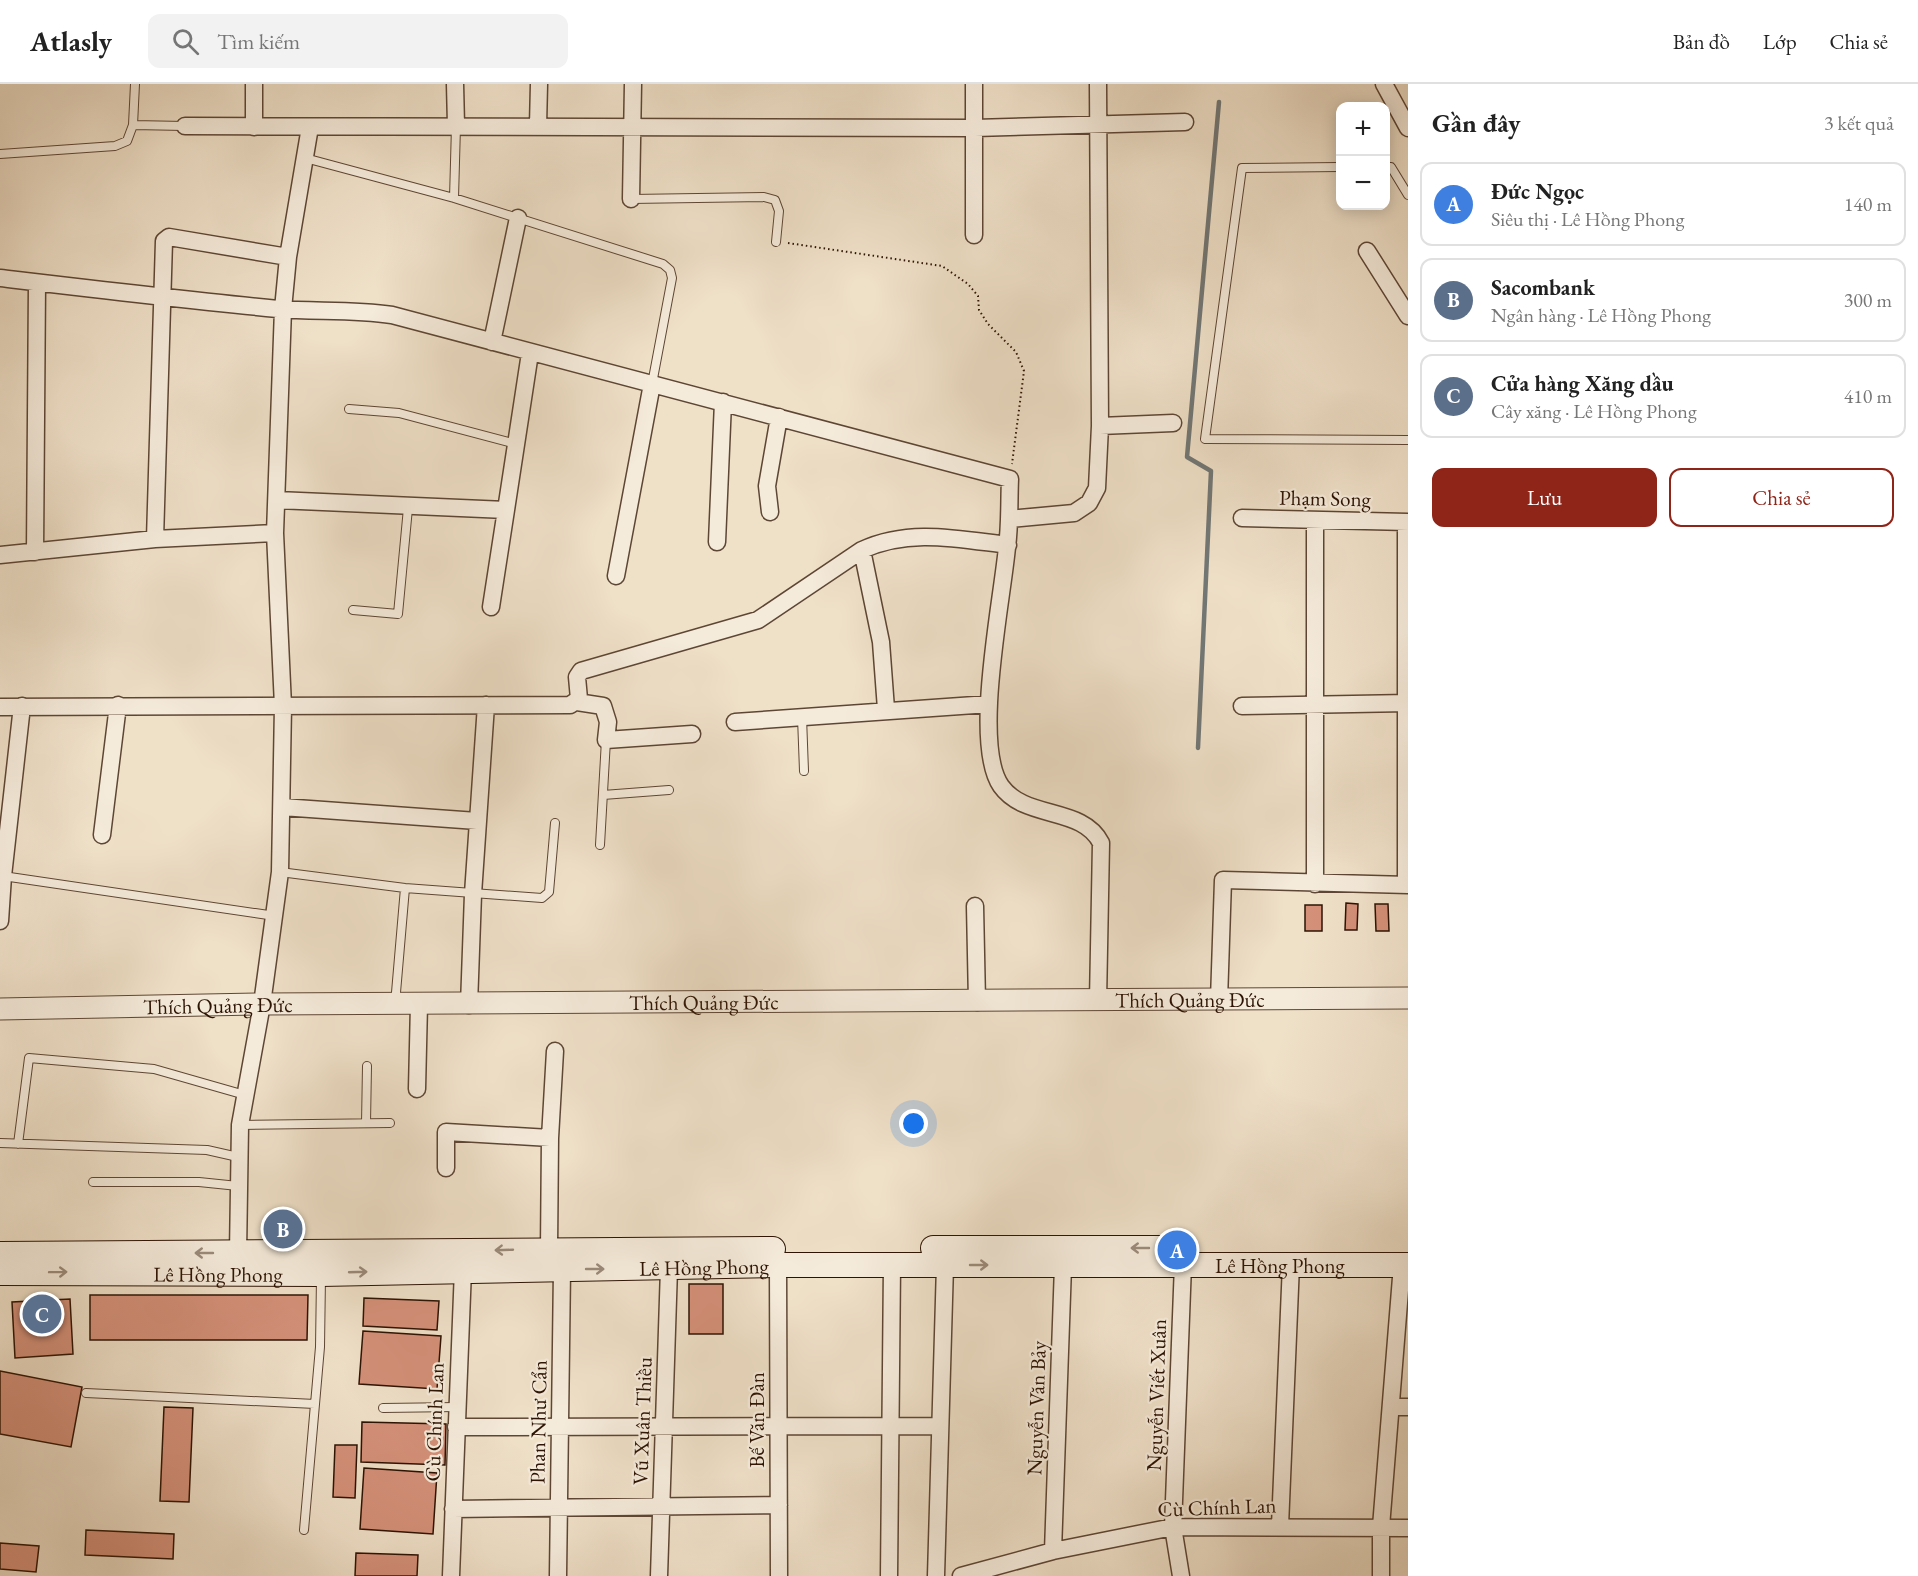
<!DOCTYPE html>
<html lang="vi">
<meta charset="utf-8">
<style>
:root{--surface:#fff;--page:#f2f2f2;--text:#222;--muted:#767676;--line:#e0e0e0;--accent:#8f2418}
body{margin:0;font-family:"EB Garamond",serif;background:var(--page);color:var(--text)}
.controls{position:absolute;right:18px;top:18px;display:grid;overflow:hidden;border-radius:12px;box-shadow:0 3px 15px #0003}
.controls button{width:54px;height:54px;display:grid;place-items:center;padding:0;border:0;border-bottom:2px solid var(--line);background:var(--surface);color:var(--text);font:30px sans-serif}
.you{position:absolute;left:914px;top:1040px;width:21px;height:21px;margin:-15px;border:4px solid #fff;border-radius:50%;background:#1a73e8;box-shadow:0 0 0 9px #1a73e833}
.badge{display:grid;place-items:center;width:39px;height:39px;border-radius:50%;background:var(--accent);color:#fff;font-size:20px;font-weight:700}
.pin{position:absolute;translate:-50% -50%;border:3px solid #fff;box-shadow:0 2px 6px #0006}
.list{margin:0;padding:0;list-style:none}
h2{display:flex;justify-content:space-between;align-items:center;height:78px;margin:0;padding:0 24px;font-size:26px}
h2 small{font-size:20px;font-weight:400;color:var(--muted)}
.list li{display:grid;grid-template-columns:39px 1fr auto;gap:18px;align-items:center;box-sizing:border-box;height:84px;margin:0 12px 12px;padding:0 12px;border:2px solid var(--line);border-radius:12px}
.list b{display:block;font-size:22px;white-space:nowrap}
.list p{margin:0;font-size:20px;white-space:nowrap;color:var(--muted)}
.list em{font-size:20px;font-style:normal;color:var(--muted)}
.actions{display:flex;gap:12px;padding:18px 24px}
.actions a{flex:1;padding:14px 0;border:2px solid var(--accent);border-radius:12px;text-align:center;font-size:21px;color:var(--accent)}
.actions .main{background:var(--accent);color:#fff}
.icon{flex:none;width:33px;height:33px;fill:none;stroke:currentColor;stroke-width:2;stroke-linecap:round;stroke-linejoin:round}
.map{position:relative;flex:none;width:1408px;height:1492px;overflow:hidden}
header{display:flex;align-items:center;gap:36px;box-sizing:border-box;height:84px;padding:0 30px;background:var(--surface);border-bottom:2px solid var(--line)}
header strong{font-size:28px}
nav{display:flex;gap:33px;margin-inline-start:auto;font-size:21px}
.search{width:420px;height:54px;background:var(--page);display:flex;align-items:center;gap:15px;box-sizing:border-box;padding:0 21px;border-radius:12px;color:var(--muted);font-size:22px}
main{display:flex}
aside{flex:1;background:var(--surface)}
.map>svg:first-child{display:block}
</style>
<header>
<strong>Atlasly</strong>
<div class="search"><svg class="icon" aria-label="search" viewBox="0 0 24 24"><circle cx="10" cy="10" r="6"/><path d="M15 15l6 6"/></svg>Tìm kiếm</div>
<nav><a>Bản đồ</a><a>Lớp</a><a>Chia sẻ</a></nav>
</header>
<main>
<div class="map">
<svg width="1408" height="1492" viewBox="0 0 1408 1492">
<rect width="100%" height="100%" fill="#efe0c8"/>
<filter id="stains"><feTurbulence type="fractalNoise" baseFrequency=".00333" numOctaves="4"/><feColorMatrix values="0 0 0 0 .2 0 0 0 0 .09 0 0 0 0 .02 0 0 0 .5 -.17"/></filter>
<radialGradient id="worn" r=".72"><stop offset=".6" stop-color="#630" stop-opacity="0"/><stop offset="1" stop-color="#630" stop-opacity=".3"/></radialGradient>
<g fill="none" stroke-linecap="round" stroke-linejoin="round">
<!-- stream -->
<path stroke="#727775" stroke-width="4.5" d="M1198,664L1211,387L1187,373L1219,18"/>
</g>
<!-- building -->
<path fill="#d49079" stroke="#2d1303" stroke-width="1.5" d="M1346,819L1358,820L1357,846H1345Z
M1375,820H1388L1389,847H1376Z
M1305,821H1322V847H1305Z
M689,1200H723V1250H689Z
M90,1211H308L307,1256H90Z
M364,1214L439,1217L437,1246L363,1242Z
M70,1215L73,1270L15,1274L12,1218Z
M363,1247L441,1252L437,1305L359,1300Z
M0,1287L82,1303L71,1363L0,1350Z
M164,1323L193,1324L189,1418L160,1417Z
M362,1338L446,1340L445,1381L361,1378Z
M335,1361H357L355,1414L333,1413Z
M364,1384L437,1389L433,1450L360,1445Z
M86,1446L174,1450L173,1475L85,1471Z
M0,1459L39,1462L36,1488L0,1485Z
M356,1469L418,1471L417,1492H355Z"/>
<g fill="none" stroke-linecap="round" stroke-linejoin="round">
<defs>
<path id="service" d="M133,41L135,0
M0,70L115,62L127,57L133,41L185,42
M305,74L454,114L663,180L670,186L672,194L652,300
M1340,83L1242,84L1205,355L1408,356
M1386,83H1391L1408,111
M454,114L456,42
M631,115L764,113L775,116L779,127L776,158
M349,325L399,329L516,360
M353,526L398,530L408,424
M802,633L804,687
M603,711L669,706
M600,761L606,656
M280,788L405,804L542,814L549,808L555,739
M3,792L275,832
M395,920L405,804
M366,1039L367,982
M240,1041L390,1039
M0,1059L207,1066L238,1073
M18,1060L29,974L154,985L245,1011
M93,1098H199L238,1102
M86,1309L315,1320
M383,1324L457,1323
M304,1446L320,1263L321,1193"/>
<path id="minor" d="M455,0L456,41
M1384,0L1408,44
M185,42L975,44L1185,38
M538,42L539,0
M254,43V0
M631,115L633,0
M974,151V0
M1367,167L1408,232
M0,194C93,205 185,216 278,225C316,228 354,225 392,231L1010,395C1009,417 1010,441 1007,463C1002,518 972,660 1001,702C1025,736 1083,722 1101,759L1098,917
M492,258L518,134
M1100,342L1173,339
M277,416L506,426L530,269
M770,428L767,402L779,333
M1242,434L1408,438
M1009,435L1074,429L1089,419L1097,404L1100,342L1098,0
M1315,437V800
M155,455L164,157L169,153L288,173
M717,458L723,318
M862,466L881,558L886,625
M35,468L37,199
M0,471L155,455L275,449
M616,492L652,300
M491,523L506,426
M577,618L603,622L608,638L606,656L692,650
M1242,622L1408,619
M0,623L570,621L579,615L577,593L581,587L758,536L862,466C909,444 958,455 1008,461
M735,638L989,620
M282,723L477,737
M102,751L118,621
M1406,801V438
M975,822L977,918
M0,837L3,792L22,622
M1219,916L1223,796L1408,801
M469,921L473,810L486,621
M417,1005L419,920
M550,1054L555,967
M446,1084V1048L550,1054L549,1165
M238,1169L240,1041L262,920L280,788L283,622L275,449L283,225L288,173L310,43
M778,1181L779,1492
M1391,1323H1408
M456,1343L940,1342
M453,1425L779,1421
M1280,1442L1291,1180
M1053,1467L1063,1182
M451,1492L463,1185
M558,1492L562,1185
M659,1492L669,1184
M889,1492L892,1181
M936,1492L945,1181
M961,1492L1053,1467L1173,1443L1408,1444
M1181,1492L1173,1443L1183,1180
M1381,1492V1443L1402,1181"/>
<g id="tertiary">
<path id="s1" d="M0,925L262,920L1408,914"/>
</g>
<g id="secondary">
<path d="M933,1164H1163"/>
<path d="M0,1170L773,1165"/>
<path id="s2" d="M0,1189L321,1190L778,1181H1408"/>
</g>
</defs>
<!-- service casing -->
<use href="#service" stroke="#5e4634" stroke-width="10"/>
<!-- minor casing -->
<use href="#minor" stroke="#5e4634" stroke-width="19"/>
<!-- tertiary casing -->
<use href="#tertiary" stroke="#5e4634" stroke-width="23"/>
<!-- secondary casing -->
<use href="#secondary" stroke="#2d1303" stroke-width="26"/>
<!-- path -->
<path stroke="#2d1303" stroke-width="2" stroke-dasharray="1.5 3" stroke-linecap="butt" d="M788,159L942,182L968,200L978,212L979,226L988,240L1016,268L1024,287L1012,380"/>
<!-- service -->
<use href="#service" stroke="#f5ebdb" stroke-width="8"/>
<!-- minor -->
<use href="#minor" stroke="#f5ebdb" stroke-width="16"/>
<!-- tertiary -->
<use href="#tertiary" stroke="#f5ebdb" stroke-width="21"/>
<!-- secondary -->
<use href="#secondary" stroke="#f5ebdb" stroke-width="24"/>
</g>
<!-- one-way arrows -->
<defs><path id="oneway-shaft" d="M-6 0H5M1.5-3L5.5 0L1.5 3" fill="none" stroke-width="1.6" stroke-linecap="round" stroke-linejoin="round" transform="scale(1.5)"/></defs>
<g stroke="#9b8a7a">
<use href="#oneway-shaft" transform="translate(1140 1164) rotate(180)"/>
<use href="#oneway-shaft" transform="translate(504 1166) rotate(178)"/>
<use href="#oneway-shaft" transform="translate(204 1169) rotate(180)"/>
<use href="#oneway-shaft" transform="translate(979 1181)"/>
<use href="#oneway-shaft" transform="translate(595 1185)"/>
<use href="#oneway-shaft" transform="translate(58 1188) rotate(-1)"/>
<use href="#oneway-shaft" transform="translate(358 1188) rotate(-2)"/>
</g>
<g text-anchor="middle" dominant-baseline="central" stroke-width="4.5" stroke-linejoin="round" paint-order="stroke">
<!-- street labels -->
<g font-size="21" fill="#2d1303" stroke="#f5ebdb">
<text transform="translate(1325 414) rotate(1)">Phạm Song</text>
<text stroke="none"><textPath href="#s1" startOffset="1190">Thích Quảng Đức</textPath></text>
<text stroke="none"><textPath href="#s1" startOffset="704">Thích Quảng Đức</textPath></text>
<text stroke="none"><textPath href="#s1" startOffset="218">Thích Quảng Đức</textPath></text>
<text stroke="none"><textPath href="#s2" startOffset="1280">Lê Hồng Phong</textPath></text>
<text stroke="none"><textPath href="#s2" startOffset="704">Lê Hồng Phong</textPath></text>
<text stroke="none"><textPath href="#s2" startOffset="218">Lê Hồng Phong</textPath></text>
<text transform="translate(1156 1311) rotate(-88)">Nguyễn Viết Xuân</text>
<text transform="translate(1036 1324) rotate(-88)">Nguyễn Văn Bảy</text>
<text transform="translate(756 1336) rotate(-90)">Bế Văn Đàn</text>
<text transform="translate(642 1337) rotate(-88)">Vũ Xuân Thiều</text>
<text transform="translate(434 1338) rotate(-88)">Cù Chính Lan</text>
<text transform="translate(538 1338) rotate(-89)">Phan Như Cẩn</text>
<text transform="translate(1217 1423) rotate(-2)">Cù Chính Lan</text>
</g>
</g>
<rect width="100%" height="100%" filter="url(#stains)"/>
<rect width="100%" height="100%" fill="url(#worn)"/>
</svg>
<div class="controls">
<button>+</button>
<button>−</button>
</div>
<div class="you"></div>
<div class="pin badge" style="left:1177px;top:1166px;background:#3f7fe0">A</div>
<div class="pin badge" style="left:283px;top:1145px;background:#5c6f8a">B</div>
<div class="pin badge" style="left:42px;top:1230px;background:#5c6f8a">C</div>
</div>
<aside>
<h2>Gần đây<small>3 kết quả</small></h2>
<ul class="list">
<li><span class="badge" style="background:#3f7fe0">A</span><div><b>Đức Ngọc</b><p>Siêu thị · Lê Hồng Phong</p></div><em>140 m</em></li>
<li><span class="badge" style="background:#5c6f8a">B</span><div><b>Sacombank</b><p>Ngân hàng · Lê Hồng Phong</p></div><em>300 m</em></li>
<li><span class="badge" style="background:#5c6f8a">C</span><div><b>Cửa hàng Xăng dầu</b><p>Cây xăng · Lê Hồng Phong</p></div><em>410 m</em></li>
</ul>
<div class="actions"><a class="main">Lưu</a><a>Chia sẻ</a></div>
</aside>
</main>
